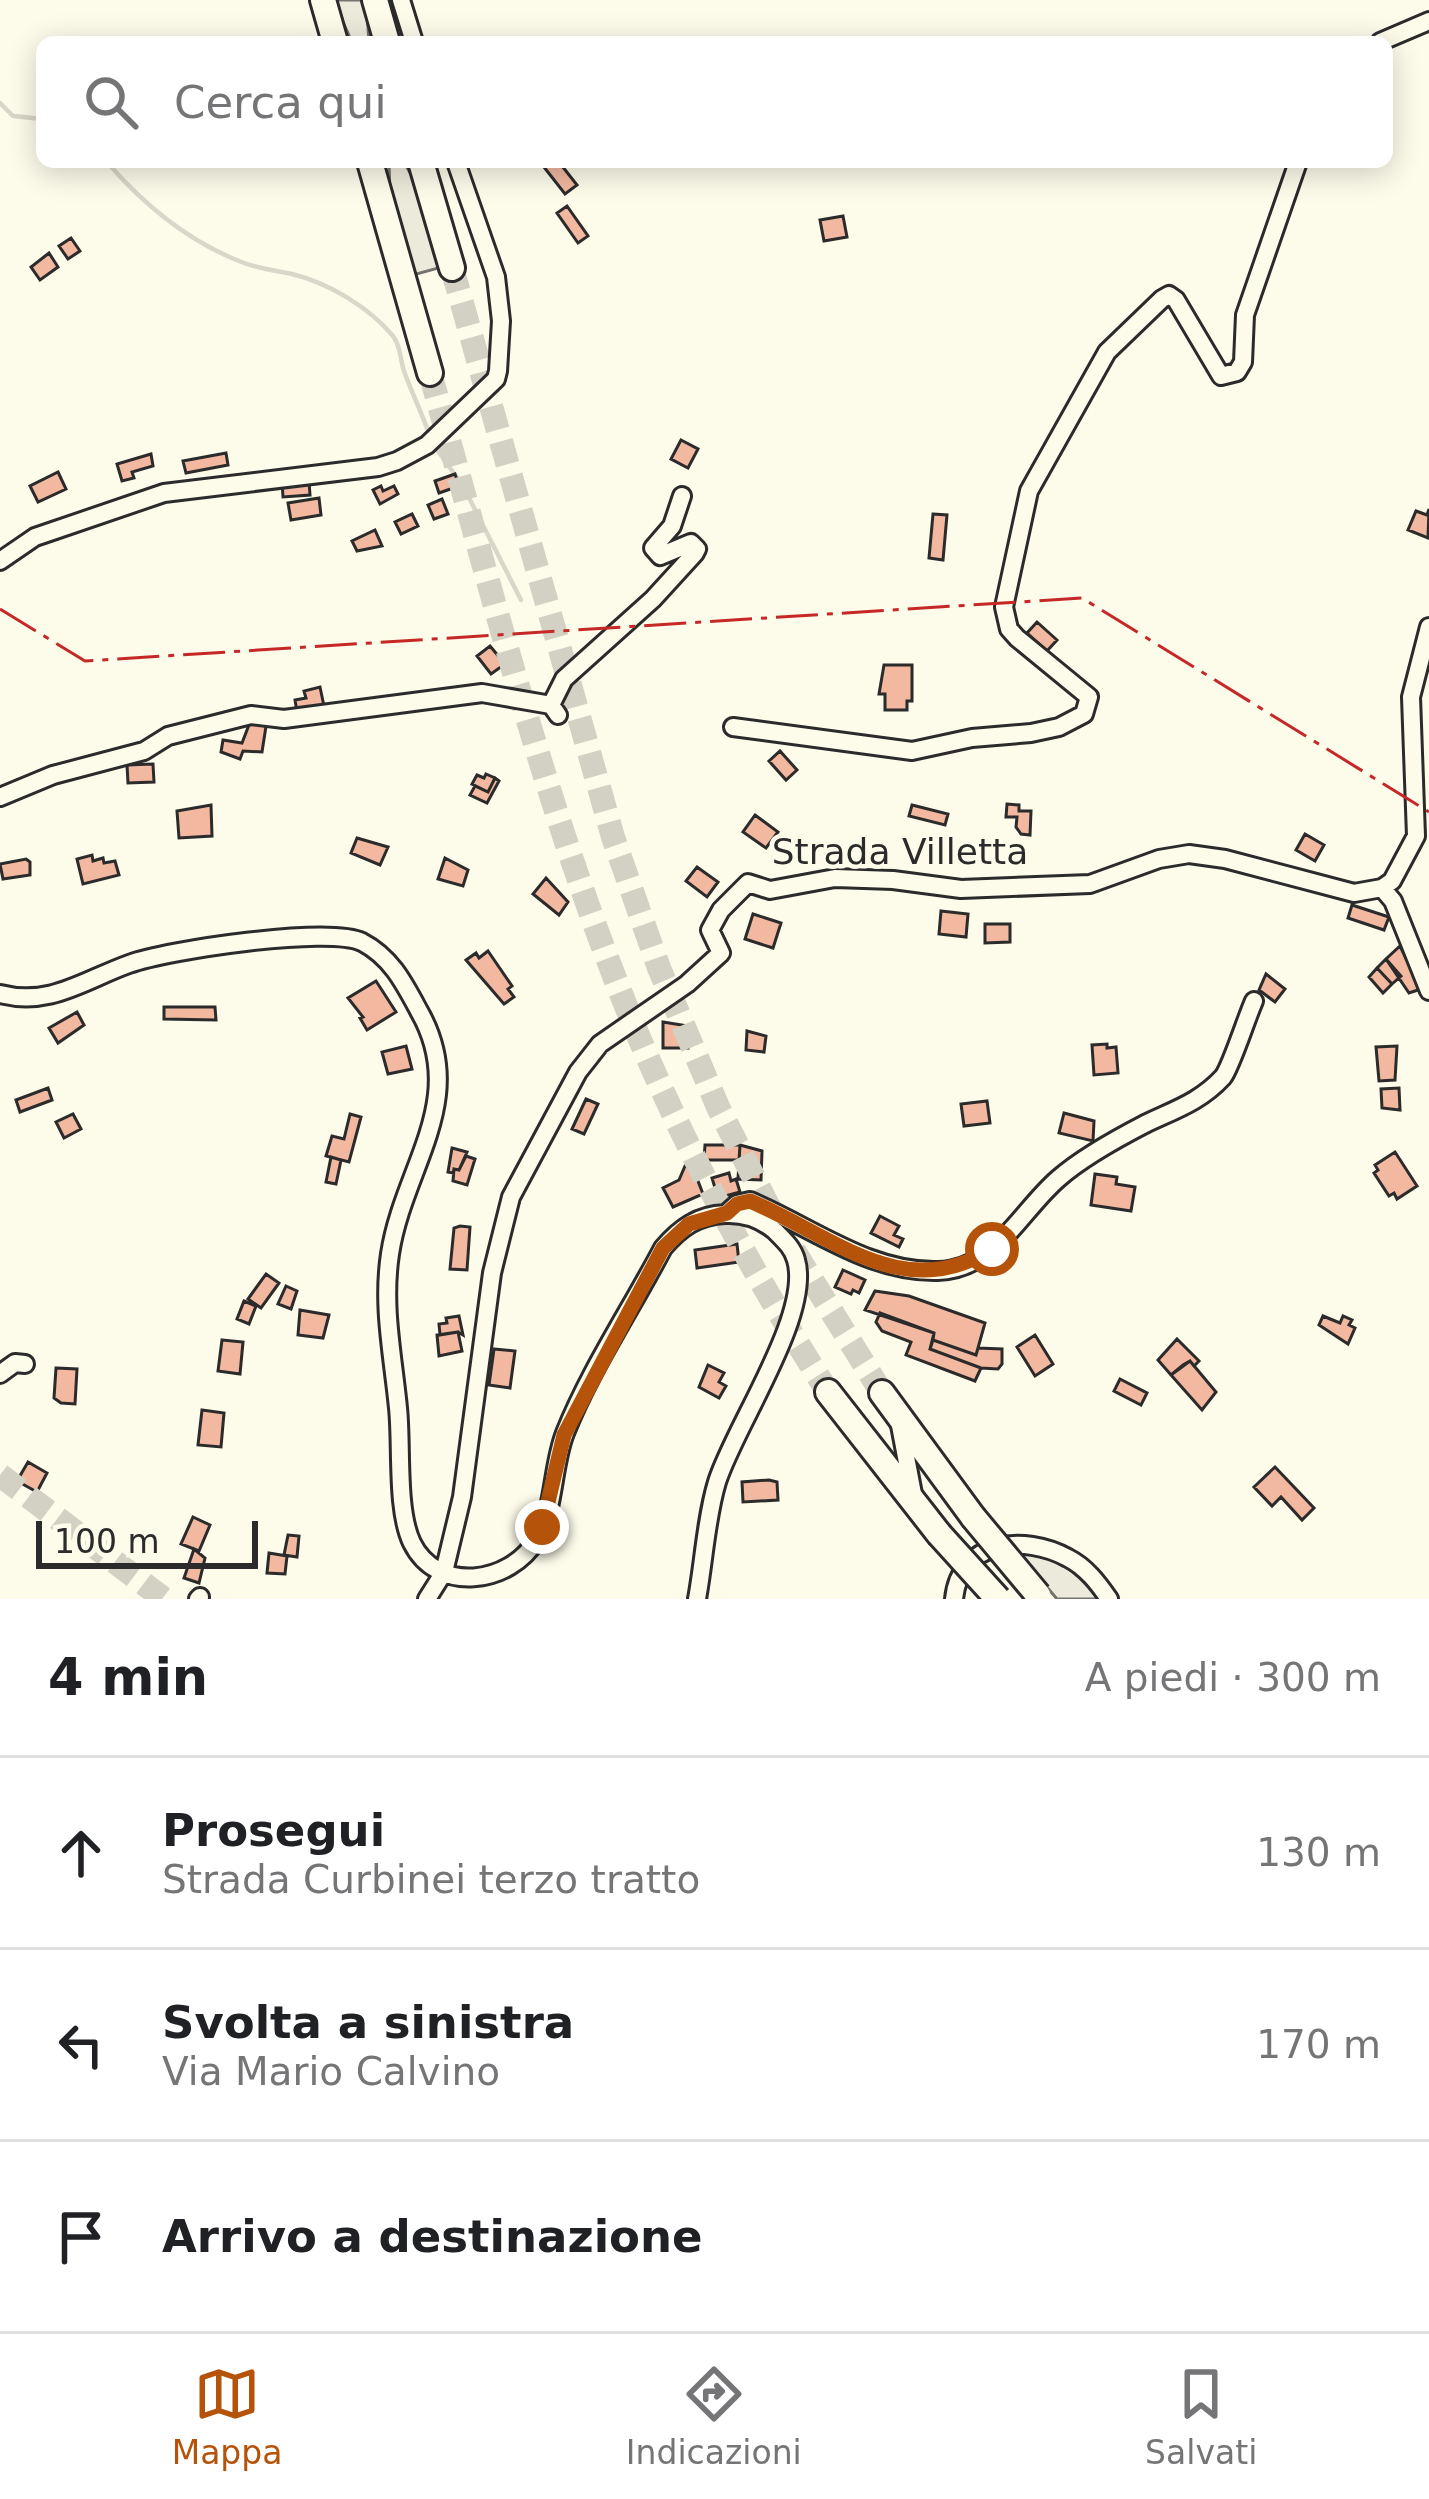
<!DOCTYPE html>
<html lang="it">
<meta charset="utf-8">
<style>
:root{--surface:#fff;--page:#f6f6f6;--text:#202124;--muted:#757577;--line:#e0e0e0;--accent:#b45309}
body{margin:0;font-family:"DejaVu Sans",sans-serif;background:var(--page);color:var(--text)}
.scale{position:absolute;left:36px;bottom:30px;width:222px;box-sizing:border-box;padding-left:12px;border:6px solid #2b2b2b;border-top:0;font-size:33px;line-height:42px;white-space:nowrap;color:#2b2b2b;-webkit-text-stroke:9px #fdfbea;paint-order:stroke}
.stop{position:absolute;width:36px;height:36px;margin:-27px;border:9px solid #b45309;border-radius:50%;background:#fff}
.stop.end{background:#b45309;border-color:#fff;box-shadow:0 3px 12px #0008}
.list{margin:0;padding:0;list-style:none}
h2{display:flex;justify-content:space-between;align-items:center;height:156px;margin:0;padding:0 48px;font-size:51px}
h2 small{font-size:39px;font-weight:400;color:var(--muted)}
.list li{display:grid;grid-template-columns:78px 1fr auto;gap:36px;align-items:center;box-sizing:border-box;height:192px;padding:0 48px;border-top:3px solid var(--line)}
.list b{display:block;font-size:45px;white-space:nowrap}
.list p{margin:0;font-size:39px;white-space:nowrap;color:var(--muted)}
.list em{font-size:39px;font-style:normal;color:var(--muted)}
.icon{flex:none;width:66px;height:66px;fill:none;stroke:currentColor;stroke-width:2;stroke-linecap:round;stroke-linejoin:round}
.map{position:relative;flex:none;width:1429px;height:1599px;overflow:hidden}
.search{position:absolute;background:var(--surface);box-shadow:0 6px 30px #0003;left:36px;right:36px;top:36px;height:132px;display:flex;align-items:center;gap:30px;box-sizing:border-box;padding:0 42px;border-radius:18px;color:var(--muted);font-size:45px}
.sheet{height:732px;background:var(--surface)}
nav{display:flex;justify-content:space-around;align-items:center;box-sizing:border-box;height:168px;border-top:3px solid var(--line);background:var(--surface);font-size:33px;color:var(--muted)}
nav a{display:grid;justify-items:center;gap:6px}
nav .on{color:var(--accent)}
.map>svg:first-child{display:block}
</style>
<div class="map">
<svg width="1429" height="1599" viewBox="0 0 1429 1599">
<rect width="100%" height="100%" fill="#fdfbea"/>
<!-- green -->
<path fill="#ecebdb" stroke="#74746e" stroke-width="3" d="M333,0H366L369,42H352Z
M389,162H404L417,185L442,267L413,275L390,195Z
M1019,1554C1054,1553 1078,1572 1098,1599H1057Z"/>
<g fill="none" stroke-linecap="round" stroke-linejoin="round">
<!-- stream -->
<path stroke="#d8d7c9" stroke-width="4.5" d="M0,103L13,116L42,119
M107,162C144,205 186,240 239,261C257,269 274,270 292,274C329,283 370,308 393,336C401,346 400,360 404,371C411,391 421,411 428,431
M435,447L463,486L521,600"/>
</g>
<!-- building -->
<path fill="#f2b8a0" stroke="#2b2b2b" stroke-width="3" d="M540,162H559L577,185L565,194Z
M567,206L588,236L578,243L557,213Z
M843,216L847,237L824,241L820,220Z
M71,238L80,251L68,259L59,246Z
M49,253L58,267L40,280L31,267Z
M681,440L698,449L688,468L671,459Z
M226,453L228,465L186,473L183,461Z
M151,454L153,466L132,472L134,478L122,481L117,464Z
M58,472L66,489L38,502L30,486Z
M455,474L459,486L439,493L435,481Z
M309,481L310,495L283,497L282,482Z
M381,486L383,491L394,486L398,494L380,504L373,490Z
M319,498L321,515L291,520L288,503Z
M442,499L448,514L434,519L428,505Z
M1429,509L1428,538L1408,530L1416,511L1427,515Z
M412,514L418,526L401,534L395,522Z
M933,514L947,515L943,560L929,558Z
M375,530L382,546L357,551L352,541Z
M1037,622L1057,640L1047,651L1027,633Z
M490,646L505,664L491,674L477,656Z
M884,665H912V701H907V710H885V694H879Z
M320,687L324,706L297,712L295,700L306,698L304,691Z
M252,717L267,720L262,752L243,751L240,759L221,752L223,740L242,743Z
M780,751L797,770L786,780L769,761Z
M153,764L154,782L128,783L127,765Z
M486,774L495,778L488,792L472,784L477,775L484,778Z
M495,778L499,781L487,803L470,795L475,786L488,792Z
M1007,804L1019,805V811H1031L1030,835L1021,834L1016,827L1017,817H1006Z
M211,805L212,836L179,838L177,811Z
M912,805L948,814L945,825L909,816Z
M755,815L778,832L766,848L743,832Z
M1305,834L1324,845L1315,861L1296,850Z
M357,838L388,847L380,865L351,853Z
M92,855L93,861L103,858L104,863L115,861L119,875L83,884L77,859Z
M445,858L468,870L463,886L438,879Z
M26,859L30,862V875L3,879L0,864Z
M697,867L718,882L707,897L686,881Z
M546,878L568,902L559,915L533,894Z
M1352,905L1389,917L1384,930L1348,918Z
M941,911L968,914L966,937L939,934Z
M753,914L781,923L773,948L745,939Z
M985,924H1010V942L985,943Z
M1400,946L1421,989L1409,993L1386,959Z
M488,951L512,986L508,989L514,997L504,1004L466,960L476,953L479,958Z
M1386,959L1401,976L1392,984L1377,968Z
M1377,968L1392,984L1383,993L1369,977Z
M1266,974L1285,989L1275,1002L1259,990Z
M376,981L396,1012L367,1030L360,1018L363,1017L348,998Z
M164,1007H215L216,1020L164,1019Z
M77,1012L84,1025L58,1043L49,1028Z
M663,1022L688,1026V1048H663Z
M747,1031L766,1036L764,1052L746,1050Z
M1107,1044V1048L1116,1047L1118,1073L1094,1075L1092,1045Z
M406,1046L412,1069L388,1074L382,1052Z
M1397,1046L1395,1080L1379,1081L1376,1047Z
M48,1088L52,1100L20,1112L16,1100Z
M1399,1088L1400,1110L1382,1108L1381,1089Z
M586,1099L598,1104L584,1134L572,1129Z
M987,1101L990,1123L964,1126L961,1104Z
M1064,1113L1094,1121L1093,1141L1059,1133Z
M73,1114L81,1129L64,1138L56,1122Z
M350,1114L361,1117L349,1162L326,1156L332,1136L344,1139Z
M705,1145H740L739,1160H704Z
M740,1145L762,1151L761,1180L738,1179Z
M452,1148L467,1152L459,1170L454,1169L453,1173L448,1172Z
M1395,1152L1417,1186L1397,1199L1394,1193L1389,1196L1374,1173L1378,1170L1375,1165Z
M466,1156L475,1159L467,1185L453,1181L454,1169L459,1170Z
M331,1157L341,1160L336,1184L326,1182Z
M685,1166L693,1168L703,1194L673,1207L663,1188L679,1180Z
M729,1173L731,1181L736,1179L740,1192L718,1198L712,1178Z
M1095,1174L1117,1177L1116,1184L1135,1187L1131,1211L1091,1205Z
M880,1216L899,1226L894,1235L903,1239L899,1247L871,1233Z
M460,1226L470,1227L467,1270L450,1269L454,1228Z
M737,1244L739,1262L697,1268L695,1250Z
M843,1270L865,1280L859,1293L853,1290L851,1294L835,1287Z
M266,1274L279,1283L261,1308L248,1299Z
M286,1286L297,1291L291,1309L278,1304Z
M875,1291L909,1296L985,1323L976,1355L933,1340L934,1333L865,1310Z
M244,1301L256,1306L249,1324L237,1319Z
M300,1310L329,1315L323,1338L298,1335Z
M880,1313L934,1333L930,1349L981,1368L975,1381L906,1355L911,1342L882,1331L876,1322Z
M459,1316L463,1335L458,1332L440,1335L439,1324L447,1323L446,1318Z
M1323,1316L1340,1323L1343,1316L1352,1320L1349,1325L1355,1328L1348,1344L1319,1325Z
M458,1332L462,1351L439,1356L437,1335Z
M1035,1335L1053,1364L1035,1376L1017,1347Z
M1177,1339L1199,1361L1194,1366L1190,1361L1183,1365L1171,1375L1158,1360Z
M222,1340L243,1342L240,1374L218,1371Z
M933,1340L976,1355L978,1348L1002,1349V1364L998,1369L981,1368L930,1349Z
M494,1349L515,1351L510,1388L489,1385Z
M1190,1361L1216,1392L1202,1410L1171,1375Z
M708,1365L724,1373L719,1382L726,1386L719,1398L699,1387Z
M56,1368L77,1369L75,1404L61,1403L54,1398Z
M1120,1379L1147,1393L1141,1405L1114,1391Z
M202,1410L224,1413L221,1447L198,1445Z
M28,1462L47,1473L37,1492L17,1481Z
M1275,1467L1314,1508L1302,1520L1281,1497L1272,1506L1254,1487Z
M769,1480L777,1482L778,1500L743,1502L742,1482Z
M193,1517L210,1525L199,1551L181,1544Z
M288,1535L299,1536L297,1557L284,1555Z
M194,1549L205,1558L199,1583L184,1578Z
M269,1553L287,1556L285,1574L267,1573Z"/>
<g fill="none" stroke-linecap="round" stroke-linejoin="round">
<!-- highway-tunnel -->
<path stroke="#d3d1c4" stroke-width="24" stroke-dasharray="24 12" stroke-linecap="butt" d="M452,268L613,837L659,968L718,1107L778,1225L882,1393
M430,373C488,576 539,784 616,981C672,1125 745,1262 828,1392
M0,1475L164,1599"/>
<defs>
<path id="minor" d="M401,0L414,42
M1380,42L1429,21
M0,561L35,537L164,493L378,467L397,461L427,445L496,379L498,371L501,321L496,277L456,162
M551,705L564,679L653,599L695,553L697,549L691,543L660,556L653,548L672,526L682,496
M733,727L912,751L972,738L1031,733L1059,727L1084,714L1089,697L1017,638L1009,629L1004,607L1029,491L1107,352L1162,299L1169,295L1176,300L1221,376L1237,372L1243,362L1245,315L1298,162
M0,797L53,775L144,751L168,736L251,715L284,719L482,693L551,705L558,715
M1382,888L1393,901L1429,991
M0,994C50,1007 84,980 129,964C167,950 329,926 362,942C391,957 404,983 419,1011C470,1100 403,1167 390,1254C382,1307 393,1356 398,1408C402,1446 396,1510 412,1543C437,1594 510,1585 537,1539C555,1509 552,1466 565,1433C590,1370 631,1309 663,1248C680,1228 698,1215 725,1214C743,1213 761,1219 775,1231C784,1240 793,1248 796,1260C812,1315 734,1427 717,1482C706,1518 704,1561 697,1599
M727,1213L737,1204L750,1201C812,1227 869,1273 938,1271C996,1269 1020,1211 1059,1178C1083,1157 1116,1139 1145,1124C1174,1110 1200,1102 1223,1077C1231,1067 1246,1019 1254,1001
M0,1374L15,1363L25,1364
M899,1420L913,1494
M198,1599L200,1597
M427,1599L444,1572L462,1497L492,1273L511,1197L578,1072L600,1044L687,984L721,953L710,930L721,910L748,883L770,890L835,878L893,880L961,889L1090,884L1159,859L1189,854L1225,859L1354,893L1382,888L1392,881L1416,836L1411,697L1429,627
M954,1599C960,1540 1024,1534 1068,1558C1086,1567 1098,1583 1109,1599"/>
<path id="highway" d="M323,0L335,42
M375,0L387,42
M370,162L430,373
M421,162L452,268
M828,1392L939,1534
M882,1393L973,1517"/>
</defs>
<!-- minor casing -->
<use href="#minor" stroke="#2b2b2b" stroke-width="22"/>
<!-- highway casing -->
<use href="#highway" stroke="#2b2b2b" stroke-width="30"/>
<!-- minor -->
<use href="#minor" stroke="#fdfbea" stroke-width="16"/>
<!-- highway -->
<use href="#highway" stroke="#fdfbea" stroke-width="24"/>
<defs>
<path id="highway-bridge" d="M973,1517L1038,1595
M939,1534L998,1599"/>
</defs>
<!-- highway-bridge casing -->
<use href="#highway-bridge" stroke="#2b2b2b" stroke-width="30" stroke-linecap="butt"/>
<!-- highway-bridge -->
<use href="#highway-bridge" stroke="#fdfbea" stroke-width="24"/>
<!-- power -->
<path stroke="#c62828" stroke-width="3" stroke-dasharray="42 9 6 9" stroke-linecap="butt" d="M0,609L85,661L1082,598L1429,812"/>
</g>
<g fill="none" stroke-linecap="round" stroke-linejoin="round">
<!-- route -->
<path stroke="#b45309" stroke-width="15" d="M542,1527L564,1435L663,1248L689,1224L727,1213L737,1204L750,1201C833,1236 903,1305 992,1249"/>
</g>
<g text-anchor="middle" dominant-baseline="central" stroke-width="9" stroke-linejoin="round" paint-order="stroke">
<!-- street labels -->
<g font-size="36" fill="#2b2b2b" stroke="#fdfbea">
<text x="900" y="851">Strada Villetta</text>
</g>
</g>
</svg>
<div class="scale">100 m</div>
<div class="stop" style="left:992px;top:1249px"></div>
<div class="stop end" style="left:542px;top:1527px"></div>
<div class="search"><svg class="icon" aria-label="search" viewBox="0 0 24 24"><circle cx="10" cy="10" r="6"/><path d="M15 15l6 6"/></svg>Cerca qui</div>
</div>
<section class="sheet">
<h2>4 min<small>A piedi · 300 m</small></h2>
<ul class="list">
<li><svg class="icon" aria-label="ahead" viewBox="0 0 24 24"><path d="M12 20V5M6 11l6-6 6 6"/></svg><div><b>Prosegui</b><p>Strada Curbinei terzo tratto</p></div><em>130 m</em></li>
<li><svg class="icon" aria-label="left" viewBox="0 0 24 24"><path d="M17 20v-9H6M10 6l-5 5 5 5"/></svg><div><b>Svolta a sinistra</b><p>Via Mario Calvino</p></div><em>170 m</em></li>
<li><svg class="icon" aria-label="arrive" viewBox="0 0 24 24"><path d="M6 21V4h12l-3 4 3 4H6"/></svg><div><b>Arrivo a destinazione</b></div></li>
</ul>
</section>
<nav>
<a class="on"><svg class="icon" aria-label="map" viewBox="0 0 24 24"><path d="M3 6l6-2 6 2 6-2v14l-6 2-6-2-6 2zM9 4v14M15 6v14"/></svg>Mappa</a>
<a><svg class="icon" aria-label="directions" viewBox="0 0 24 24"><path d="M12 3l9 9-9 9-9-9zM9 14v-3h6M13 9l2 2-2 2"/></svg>Indicazioni</a>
<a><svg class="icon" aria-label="saved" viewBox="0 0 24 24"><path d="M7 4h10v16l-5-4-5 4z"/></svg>Salvati</a>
</nav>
